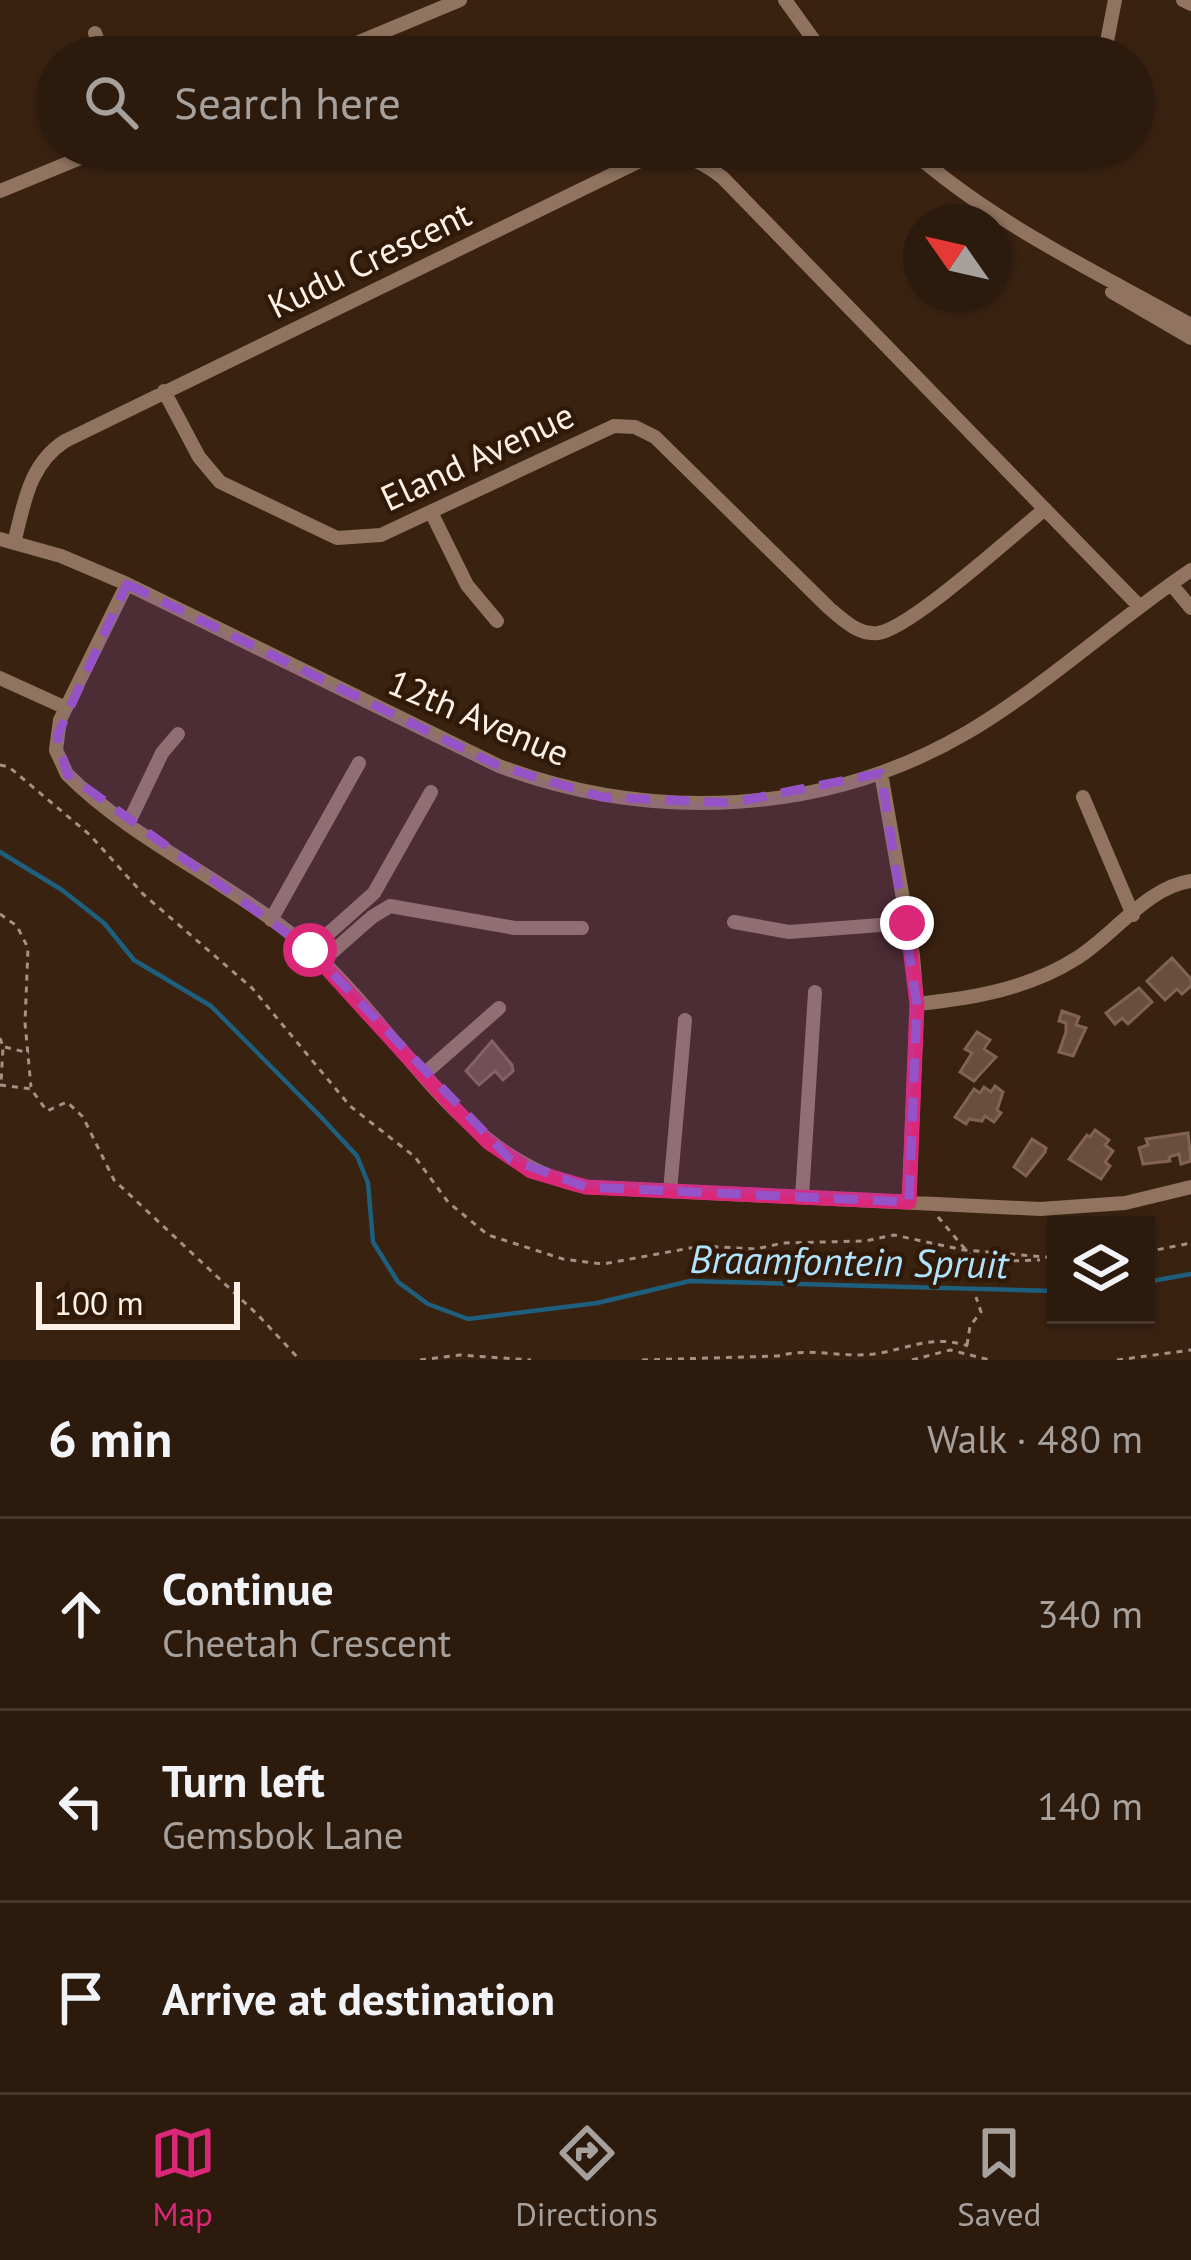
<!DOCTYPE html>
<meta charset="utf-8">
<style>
:root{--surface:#2c1a0d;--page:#38271b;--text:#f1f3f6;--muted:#a6a19d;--line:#48382e;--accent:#db2777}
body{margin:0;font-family:"PT Sans",sans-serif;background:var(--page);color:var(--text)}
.controls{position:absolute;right:36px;bottom:36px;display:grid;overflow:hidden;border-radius:0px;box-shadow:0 3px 9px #0004}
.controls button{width:108px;height:108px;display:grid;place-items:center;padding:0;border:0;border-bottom:3px solid var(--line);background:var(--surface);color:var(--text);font:60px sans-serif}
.compass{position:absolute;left:903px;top:204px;width:108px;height:108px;border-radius:50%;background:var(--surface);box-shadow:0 3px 9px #0004;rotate:304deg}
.scale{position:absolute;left:36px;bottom:30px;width:204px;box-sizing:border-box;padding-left:12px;border:6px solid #fef1e8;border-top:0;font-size:33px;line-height:42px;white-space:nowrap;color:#fef1e8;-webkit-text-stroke:9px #301907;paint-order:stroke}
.stop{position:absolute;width:36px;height:36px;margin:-27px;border:9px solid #db2777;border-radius:50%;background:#fff}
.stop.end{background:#db2777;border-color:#fff;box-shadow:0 3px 12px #0008}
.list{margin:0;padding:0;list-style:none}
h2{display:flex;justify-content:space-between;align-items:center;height:156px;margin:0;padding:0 48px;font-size:51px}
h2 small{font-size:39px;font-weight:400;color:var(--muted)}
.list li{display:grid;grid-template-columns:78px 1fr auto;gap:36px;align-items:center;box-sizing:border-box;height:192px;padding:0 48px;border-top:3px solid var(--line)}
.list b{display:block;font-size:45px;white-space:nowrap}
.list p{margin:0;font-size:39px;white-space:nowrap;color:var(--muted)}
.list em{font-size:39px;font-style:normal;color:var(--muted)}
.icon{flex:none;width:66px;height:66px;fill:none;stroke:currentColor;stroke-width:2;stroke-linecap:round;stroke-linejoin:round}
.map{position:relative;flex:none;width:1191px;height:1360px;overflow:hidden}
.search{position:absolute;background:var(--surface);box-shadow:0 3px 9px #0004;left:36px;right:36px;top:36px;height:132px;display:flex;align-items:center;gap:30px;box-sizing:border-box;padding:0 42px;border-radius:66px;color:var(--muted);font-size:45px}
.sheet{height:732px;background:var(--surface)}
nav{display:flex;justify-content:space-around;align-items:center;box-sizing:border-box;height:168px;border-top:3px solid var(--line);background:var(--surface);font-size:33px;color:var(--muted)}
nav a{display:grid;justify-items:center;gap:6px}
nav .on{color:var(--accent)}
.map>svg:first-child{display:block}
</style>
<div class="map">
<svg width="1191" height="1360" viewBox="0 0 1191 1360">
<rect width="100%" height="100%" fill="#3a2211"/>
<!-- shadow -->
<path fill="#0007" d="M977,1036L990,1044L984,1053L996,1060L978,1080L964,1071L976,1052Z"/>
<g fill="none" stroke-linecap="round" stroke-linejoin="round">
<!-- stream -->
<path stroke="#1d5f7c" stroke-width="4.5" d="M0,852L62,890L104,923L134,960L211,1006L321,1117L357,1156L368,1183L373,1242L398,1282L428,1304L468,1319L597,1303L690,1281L1056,1291
M1146,1282L1191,1274"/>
</g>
<!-- building -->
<path fill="#694e3b" stroke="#806350" stroke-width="3" d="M1172,958L1191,979V986L1182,994L1177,989L1165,1000L1147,981Z
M1139,988L1152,1002L1128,1024L1122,1018L1115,1024L1106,1013Z
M1062,1011L1079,1017L1076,1025L1086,1028L1073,1056L1059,1052L1066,1032V1023L1059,1021Z
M977,1032L990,1040L984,1049L996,1057L974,1081L960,1072L972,1053L965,1049Z
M492,1041L512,1065L513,1071L503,1080L495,1071L479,1085L466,1071Z
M995,1086L1003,1092L997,1110L1001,1113L994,1122L985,1116L982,1121L969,1119L966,1124L955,1117L974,1089L980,1093L984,1087L991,1092Z
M1095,1130L1109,1140L1105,1145L1113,1151L1105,1162L1110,1166L1101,1179L1069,1159L1087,1135L1090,1137Z
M1188,1133L1191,1161L1181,1164L1179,1154L1169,1157L1170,1161L1143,1164L1139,1148L1148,1145L1146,1139Z
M1032,1139L1046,1148L1045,1152L1026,1176L1014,1167Z"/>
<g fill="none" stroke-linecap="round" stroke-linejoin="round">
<!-- path -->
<path stroke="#a49185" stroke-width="3" stroke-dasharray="6 6" stroke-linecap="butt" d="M0,765L9,767L90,835L143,894L252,988L350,1106L415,1157L448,1202L488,1235L563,1259L603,1264L701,1246L756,1249L783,1243L865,1241L894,1235L964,1250L1056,1258
M0,914L17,926L28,948L25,1023L31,1087
M0,1038L3,1047L1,1083
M5,1047L29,1053
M0,1085L31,1089L47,1111L67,1102L83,1117L114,1180L258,1315L300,1360
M938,1217L976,1262L1040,1260
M1146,1252L1191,1243
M967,1345L970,1326L981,1312L976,1297
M420,1360L460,1355L531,1360
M642,1360L778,1356C810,1347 841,1358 874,1354C908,1349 933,1334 968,1346
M912,1360L950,1350L990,1360
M1117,1360L1191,1350"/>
<!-- minor -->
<path stroke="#907460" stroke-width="14" d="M785,0L826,57
M1183,0L1191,4
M95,33L104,57
M323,57L460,0
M1104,57L1115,0
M907,147C992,223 1093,270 1191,325
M0,191L107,147
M1112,292L1191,338
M164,391L199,457L220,482L337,538L381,535L614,426L635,427L655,437L829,608C843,620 858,635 878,633C910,629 1014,534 1045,509
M431,512L467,585L497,621
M0,539L61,556L127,584L499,766C652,823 825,816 968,732C1047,685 1115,621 1191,570
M14,543C24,504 29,464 65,441L644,159C675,149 698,158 723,178L1140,607
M127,584L60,720L56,750L67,774C136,844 246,889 319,958C404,1038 464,1162 586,1187L1040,1209L1125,1203L1191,1187
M1171,584L1191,608
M0,678L66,708
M881,773L913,956L917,1004L909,1202
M1083,797L1133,915
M129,822L162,753L178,734
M271,920L359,763
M734,922L789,932L906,923
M310,950L374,893L431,792
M322,961L372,917L390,906L515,928H582
M917,1004C974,998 1028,989 1077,958C1114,935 1147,887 1191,881
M424,1074L499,1008
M670,1191L685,1020
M802,1197L815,992"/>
</g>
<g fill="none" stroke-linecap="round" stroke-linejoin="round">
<!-- route -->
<path stroke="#db2777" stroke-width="15" d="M310,950L454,1108L488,1142L531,1171L586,1187L909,1202L917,1004L907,923"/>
</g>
<!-- marked area -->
<path fill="#9553c7" fill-opacity="0.2" stroke="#9553c7" stroke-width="9" stroke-dasharray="24 15" stroke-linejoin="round" d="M127,584L499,766L602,797L731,803L881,773L917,1004L909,1202L586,1187L510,1159L310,950L67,774L57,736Z"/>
<g text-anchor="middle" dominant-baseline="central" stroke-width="9" stroke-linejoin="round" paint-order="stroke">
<!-- street labels -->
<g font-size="36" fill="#fef1e8" stroke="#301907">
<text transform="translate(369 259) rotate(-26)">Kudu Crescent</text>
<text transform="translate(477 456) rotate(-25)">Eland Avenue</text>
<text transform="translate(479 717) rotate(23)">12th Avenue</text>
</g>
<!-- water labels -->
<g font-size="39" font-style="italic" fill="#afe3fe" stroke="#301907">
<text transform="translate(849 1261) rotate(1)">Braamfontein Spruit</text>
</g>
</g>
</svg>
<div class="controls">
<button><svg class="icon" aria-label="layers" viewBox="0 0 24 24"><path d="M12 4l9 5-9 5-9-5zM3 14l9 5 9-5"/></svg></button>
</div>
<svg class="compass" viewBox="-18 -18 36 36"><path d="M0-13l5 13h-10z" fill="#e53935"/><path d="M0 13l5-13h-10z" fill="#a6a19d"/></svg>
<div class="scale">100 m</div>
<div class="stop" style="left:310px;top:950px"></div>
<div class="stop end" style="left:907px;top:923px"></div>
<div class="search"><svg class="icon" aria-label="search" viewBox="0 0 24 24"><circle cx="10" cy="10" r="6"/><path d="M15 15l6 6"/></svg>Search here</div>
</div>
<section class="sheet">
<h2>6 min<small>Walk · 480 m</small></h2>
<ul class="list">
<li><svg class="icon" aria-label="ahead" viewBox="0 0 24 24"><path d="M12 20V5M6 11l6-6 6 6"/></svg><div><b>Continue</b><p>Cheetah Crescent</p></div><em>340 m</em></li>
<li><svg class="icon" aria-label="left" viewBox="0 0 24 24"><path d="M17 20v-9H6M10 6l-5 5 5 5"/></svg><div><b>Turn left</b><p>Gemsbok Lane</p></div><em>140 m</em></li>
<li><svg class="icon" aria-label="arrive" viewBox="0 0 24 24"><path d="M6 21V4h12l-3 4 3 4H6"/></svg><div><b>Arrive at destination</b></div></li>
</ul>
</section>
<nav>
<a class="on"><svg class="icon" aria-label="map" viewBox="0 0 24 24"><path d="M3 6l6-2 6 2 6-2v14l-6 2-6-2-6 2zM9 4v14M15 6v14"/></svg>Map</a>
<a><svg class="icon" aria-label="directions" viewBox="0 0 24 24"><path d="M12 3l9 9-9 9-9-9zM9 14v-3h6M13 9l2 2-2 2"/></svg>Directions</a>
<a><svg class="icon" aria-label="saved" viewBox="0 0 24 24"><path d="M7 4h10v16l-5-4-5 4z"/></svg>Saved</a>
</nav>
